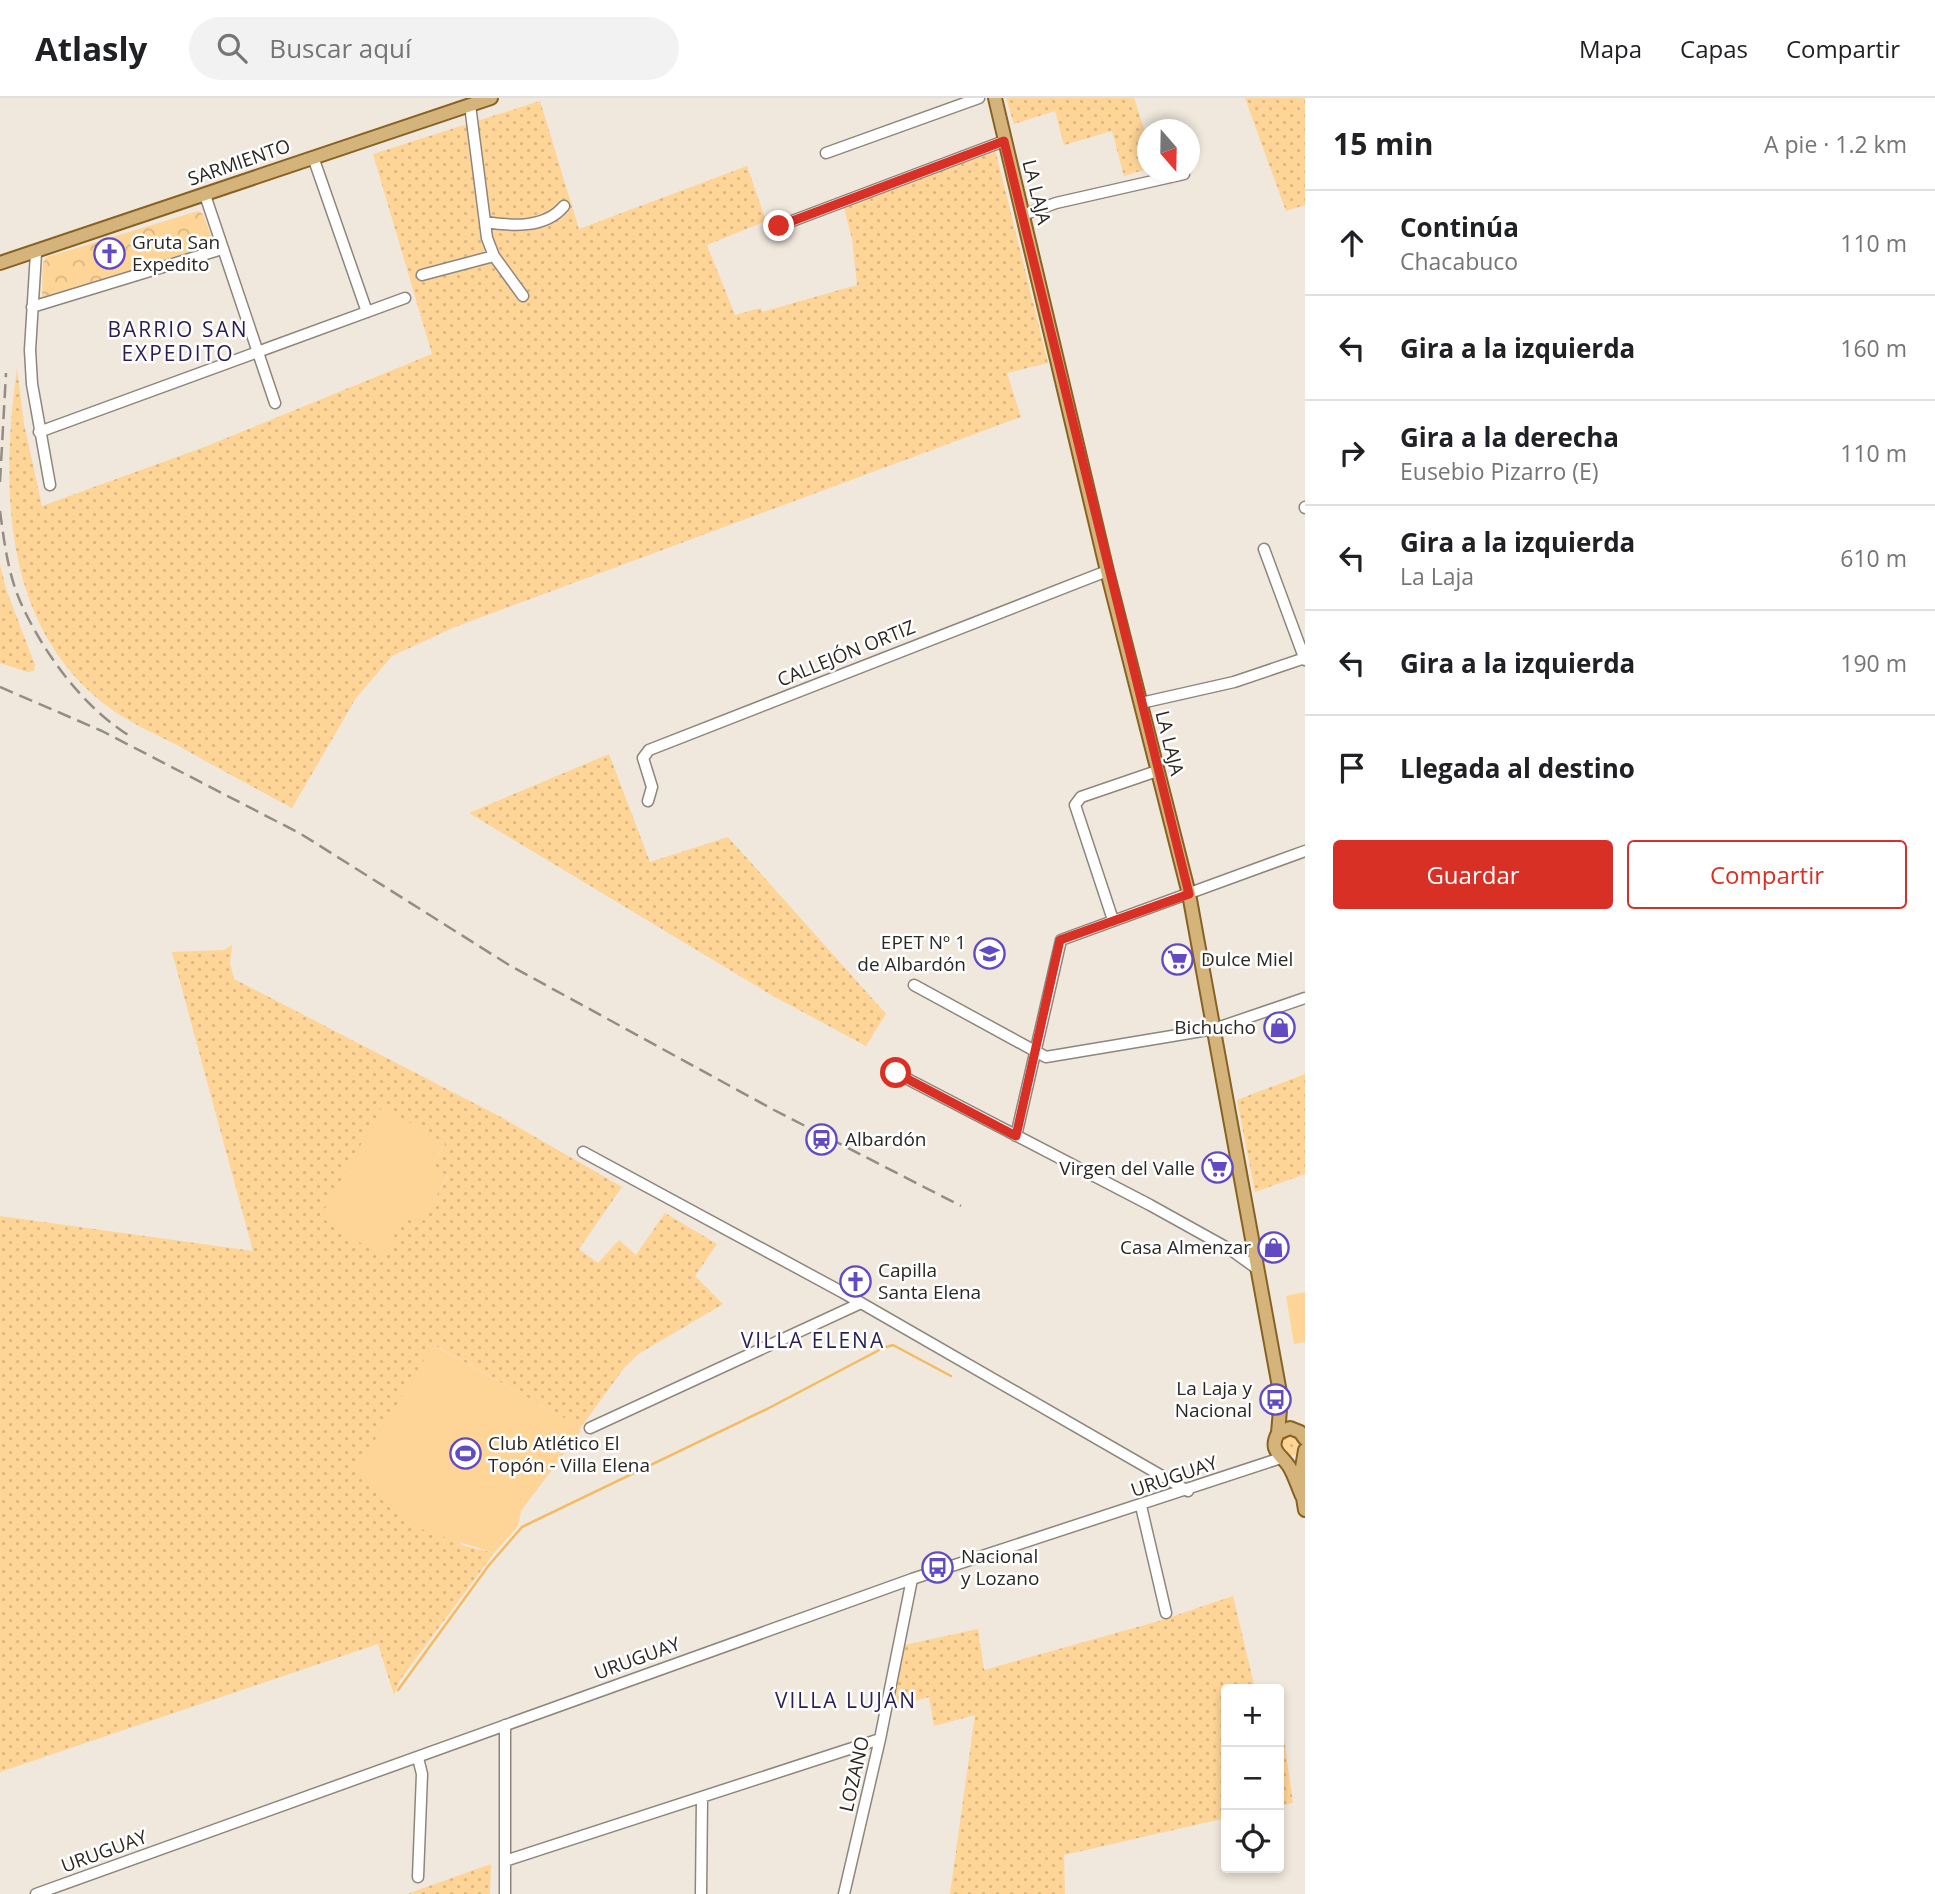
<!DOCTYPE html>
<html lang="es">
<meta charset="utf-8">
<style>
:root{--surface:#fff;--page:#f2f2f2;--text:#202124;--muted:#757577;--line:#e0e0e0;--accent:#d93025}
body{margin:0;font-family:"Open Sans",sans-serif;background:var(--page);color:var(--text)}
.controls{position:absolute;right:21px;bottom:21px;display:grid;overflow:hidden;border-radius:7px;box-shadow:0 4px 10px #0003}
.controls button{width:63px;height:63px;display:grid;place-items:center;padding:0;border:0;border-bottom:2px solid var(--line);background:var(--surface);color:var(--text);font:35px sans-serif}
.compass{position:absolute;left:1137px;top:21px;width:63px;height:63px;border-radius:50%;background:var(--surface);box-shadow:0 4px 10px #0003;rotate:160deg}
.stop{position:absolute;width:21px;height:21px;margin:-16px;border:5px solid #d93025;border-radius:50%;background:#fff}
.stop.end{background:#d93025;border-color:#fff;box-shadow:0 2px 7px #0008}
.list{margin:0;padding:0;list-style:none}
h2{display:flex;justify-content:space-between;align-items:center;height:91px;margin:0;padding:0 28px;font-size:30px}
h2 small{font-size:23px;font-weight:400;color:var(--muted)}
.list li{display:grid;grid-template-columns:46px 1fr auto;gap:21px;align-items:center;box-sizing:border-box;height:105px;padding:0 28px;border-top:2px solid var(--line)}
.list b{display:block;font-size:26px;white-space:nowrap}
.list p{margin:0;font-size:23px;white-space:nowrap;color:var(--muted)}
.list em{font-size:23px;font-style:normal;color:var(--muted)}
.actions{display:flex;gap:14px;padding:21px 28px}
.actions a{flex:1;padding:16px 0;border:2px solid var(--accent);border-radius:7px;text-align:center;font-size:24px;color:var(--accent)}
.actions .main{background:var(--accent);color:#fff}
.icon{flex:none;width:38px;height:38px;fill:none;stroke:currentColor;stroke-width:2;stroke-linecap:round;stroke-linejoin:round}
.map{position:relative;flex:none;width:1305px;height:1796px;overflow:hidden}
header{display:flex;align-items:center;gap:42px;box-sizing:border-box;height:98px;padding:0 35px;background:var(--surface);border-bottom:2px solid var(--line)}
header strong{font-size:33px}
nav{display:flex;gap:38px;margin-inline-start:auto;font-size:24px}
.search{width:490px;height:63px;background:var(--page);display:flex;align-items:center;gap:18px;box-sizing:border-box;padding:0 24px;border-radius:38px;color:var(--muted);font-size:26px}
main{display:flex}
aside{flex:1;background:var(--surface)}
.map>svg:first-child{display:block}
</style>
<header>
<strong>Atlasly</strong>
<div class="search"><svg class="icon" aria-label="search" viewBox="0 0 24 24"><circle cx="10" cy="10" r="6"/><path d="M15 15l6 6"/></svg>Buscar aquí</div>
<nav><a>Mapa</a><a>Capas</a><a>Compartir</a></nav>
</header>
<main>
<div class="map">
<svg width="1305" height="1796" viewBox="0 0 1305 1796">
<defs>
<pattern id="grass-dots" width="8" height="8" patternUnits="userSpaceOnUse" patternTransform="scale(1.75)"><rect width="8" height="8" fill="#fed497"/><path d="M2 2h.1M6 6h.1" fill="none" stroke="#dab682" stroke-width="1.8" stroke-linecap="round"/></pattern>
<pattern id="forest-crowns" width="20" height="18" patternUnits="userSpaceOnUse" patternTransform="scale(1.75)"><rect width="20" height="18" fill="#fed497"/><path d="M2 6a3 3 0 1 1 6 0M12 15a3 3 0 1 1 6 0" fill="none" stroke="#dab682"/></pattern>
</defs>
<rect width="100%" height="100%" fill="#f0e8dc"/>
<!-- grass -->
<path fill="url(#grass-dots)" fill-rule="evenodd" d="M1006,0H1134L1147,40V71L1124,78L1112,33L1064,47L1055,13L1014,26Z
M1245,0H1305V107L1286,113Z
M540,3L579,131L747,68L766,123L707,147L735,217L761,210L762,214L857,187L852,141L841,98L993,43L1048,265L1007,275L1021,319L455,529L392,558L356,600L292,710C253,689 214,668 175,646C155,636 133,626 114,613C3,535 0,394 17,270L24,326L42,408L207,348L432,256L373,56Z
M0,466L6,491L35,567L34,573L27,574L0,565Z
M609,656L650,764L728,739L886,916L866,948L773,898L469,715Z
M232,847L230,866L234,881L499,1018L622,1089L579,1151L598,1165L619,1142L636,1157L665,1115L717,1146L695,1178L723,1206L640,1255L624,1270L579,1332L569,1323L434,1247L461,1447L494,1455L400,1582L394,1597L378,1546L0,1674V1118L253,1153L172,854L224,852ZM382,1010L445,1046L433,1066L447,1079L421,1125L403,1119L395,1133Z
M1305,976V1076L1255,1094L1237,1002Z
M1280 1348a10 10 0 1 1 20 0a10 10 0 1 1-20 0Z
M1233,1498L1255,1591H1226V1720L1064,1757L1065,1796H950L975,1617L934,1628L929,1599L902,1607L891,1606L904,1547L978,1531L984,1572L1159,1523Z
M1279,1605L1293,1705L1279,1708Z
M491,1766L490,1796H408L418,1792Z"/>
<!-- forest -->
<path fill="url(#forest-crowns)" d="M198,113L203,116L213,143L209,151L45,202L42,200L43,164L47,159Z"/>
<!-- pitch -->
<path fill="#fed497" d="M382,1009L445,1045L433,1066L447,1078L421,1126L403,1120L383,1159L320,1119Z
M1305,1194V1244L1294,1246L1286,1198Z
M433,1247L569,1323L581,1333L521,1413L518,1428L494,1455L425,1433L363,1384L357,1371Z"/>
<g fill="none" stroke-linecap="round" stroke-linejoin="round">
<!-- stream -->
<path stroke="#f3bb62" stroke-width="2.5" d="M398,1592L489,1467L522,1429L767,1311L883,1250L893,1247L951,1278"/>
<defs>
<path id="minor" d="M470,7L487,140L494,158L523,198
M826,55L979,0
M313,59L367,214
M205,97L275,305
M1023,117L1056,105L1184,76
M485,124C511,128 545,131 564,108
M779,128L1004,43
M36,155L30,252L32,286L50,387
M422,177L494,158
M32,209L222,151
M39,334L405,200
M1305,409V410
M1264,451L1305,562
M1141,605L1234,584L1305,560
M648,703L652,689L643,660L649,652L1107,473
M1113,822L1075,707L1081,699L1157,673
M914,887L1046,959L1214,931L1305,900
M896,975L1150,1107L1231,1152L1256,1170
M1016,1038L1061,842L1305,753
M583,1054L842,1194L1188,1393
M590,1330L861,1205
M1141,1408L1166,1515
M505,1763L880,1641
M418,1779L422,1676L418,1660
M36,1796L912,1481L1281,1360
M505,1796V1627
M701,1796L702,1701
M844,1796L880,1641L912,1481"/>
<path id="major" d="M995,0L1107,473L1189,796L1281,1300L1278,1335
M0,165L491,0
M1305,1352L1300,1381L1305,1412
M1302,1398C1298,1389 1295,1379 1290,1370C1282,1356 1268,1354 1278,1335L1290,1330L1300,1334L1305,1341"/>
</defs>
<!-- minor casing -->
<use href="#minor" stroke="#8e867c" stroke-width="13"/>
<!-- major casing -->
<use href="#major" stroke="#876223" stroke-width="16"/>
<!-- minor -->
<use href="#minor" stroke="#fff" stroke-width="10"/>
<!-- major -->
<use href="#major" stroke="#d4b47b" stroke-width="12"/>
<!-- rail -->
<path stroke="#938d85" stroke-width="2.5" stroke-dasharray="14 7" stroke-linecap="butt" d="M0,384L6,275
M0,413C4,443 8,475 20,503C43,555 84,611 133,640
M0,589L102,633L301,736L509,867L774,1012L961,1108"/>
</g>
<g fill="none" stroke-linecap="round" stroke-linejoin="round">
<!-- route -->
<path stroke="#d93025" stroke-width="9" d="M779,128L1004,43L1189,796L1060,842L1016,1038L896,975"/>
</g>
<!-- icons -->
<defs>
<symbol id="church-ring" viewBox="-11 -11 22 22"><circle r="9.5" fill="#fff" stroke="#624ac3" stroke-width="1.5"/><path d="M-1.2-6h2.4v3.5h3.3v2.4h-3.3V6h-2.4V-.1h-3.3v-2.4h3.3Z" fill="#624ac3"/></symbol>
<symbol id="school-ring" viewBox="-11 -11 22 22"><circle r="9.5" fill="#fff" stroke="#624ac3" stroke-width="1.5"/><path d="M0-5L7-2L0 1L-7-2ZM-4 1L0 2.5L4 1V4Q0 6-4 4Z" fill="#624ac3"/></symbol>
<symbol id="supermarket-ring" viewBox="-11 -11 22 22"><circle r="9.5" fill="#fff" stroke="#624ac3" stroke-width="1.5"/><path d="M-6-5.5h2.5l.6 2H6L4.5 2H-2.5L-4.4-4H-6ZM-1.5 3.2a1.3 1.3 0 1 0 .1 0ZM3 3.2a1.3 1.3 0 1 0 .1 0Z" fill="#624ac3"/></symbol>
<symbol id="shop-ring" viewBox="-11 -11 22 22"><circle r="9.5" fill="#fff" stroke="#624ac3" stroke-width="1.5"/><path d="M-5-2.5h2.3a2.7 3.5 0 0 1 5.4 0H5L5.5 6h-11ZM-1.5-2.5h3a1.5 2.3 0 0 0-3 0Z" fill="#624ac3"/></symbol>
<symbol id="station-ring" viewBox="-11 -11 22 22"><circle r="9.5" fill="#fff" stroke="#624ac3" stroke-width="1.5"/><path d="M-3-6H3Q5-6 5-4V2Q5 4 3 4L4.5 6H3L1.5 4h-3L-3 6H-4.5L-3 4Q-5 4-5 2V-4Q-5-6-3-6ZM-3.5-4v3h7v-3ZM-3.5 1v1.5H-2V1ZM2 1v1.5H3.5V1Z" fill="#624ac3"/></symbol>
<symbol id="bus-ring" viewBox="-11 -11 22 22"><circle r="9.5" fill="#fff" stroke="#624ac3" stroke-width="1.5"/><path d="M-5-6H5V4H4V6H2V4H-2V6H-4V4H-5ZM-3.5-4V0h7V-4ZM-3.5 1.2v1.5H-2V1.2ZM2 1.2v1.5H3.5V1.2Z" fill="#624ac3"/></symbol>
<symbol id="stadium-ring" viewBox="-11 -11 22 22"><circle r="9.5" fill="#fff" stroke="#624ac3" stroke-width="1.5"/><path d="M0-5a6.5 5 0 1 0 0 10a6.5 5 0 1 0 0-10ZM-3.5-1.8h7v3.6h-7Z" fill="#624ac3"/></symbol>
</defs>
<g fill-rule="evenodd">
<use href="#church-ring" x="92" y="138" width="35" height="35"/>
<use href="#school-ring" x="972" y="838" width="35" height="35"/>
<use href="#supermarket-ring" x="1160" y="844" width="35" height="35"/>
<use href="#shop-ring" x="1262" y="912" width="35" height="35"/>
<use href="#station-ring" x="804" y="1024" width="35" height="35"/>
<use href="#supermarket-ring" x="1200" y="1052" width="35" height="35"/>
<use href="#shop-ring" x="1256" y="1132" width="35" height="35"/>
<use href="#church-ring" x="838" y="1166" width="35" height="35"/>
<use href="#bus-ring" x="1258" y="1284" width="35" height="35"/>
<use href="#stadium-ring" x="448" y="1338" width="35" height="35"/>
<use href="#bus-ring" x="920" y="1452" width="35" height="35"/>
</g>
<g text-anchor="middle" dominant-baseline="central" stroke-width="5" stroke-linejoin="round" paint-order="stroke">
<!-- street labels -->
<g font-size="19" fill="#2b2824" stroke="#fff">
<text transform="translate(239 64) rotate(-19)">SARMIENTO</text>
<text transform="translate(1037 94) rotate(76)">LA LAJA</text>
<text transform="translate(846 555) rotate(-22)">CALLEJÓN ORTIZ</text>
<text transform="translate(1170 645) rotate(76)">LA LAJA</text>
<text transform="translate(1174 1378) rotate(-19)">URUGUAY</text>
<text transform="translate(637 1560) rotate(-20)">URUGUAY</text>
<text transform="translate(854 1676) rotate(-77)">LOZANO</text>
<text transform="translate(104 1753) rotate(-20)">URUGUAY</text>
</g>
<!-- poi labels -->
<g font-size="19" fill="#2b2824" stroke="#fff" text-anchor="start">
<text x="132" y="144">Gruta San<tspan x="132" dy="22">Expedito</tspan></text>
<text x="966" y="844" text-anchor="end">EPET Nº 1<tspan x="966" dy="22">de Albardón</tspan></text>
<text x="1201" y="861">Dulce Miel</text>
<text x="1256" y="929" text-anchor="end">Bichucho</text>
<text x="845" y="1041">Albardón</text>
<text x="1195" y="1070" text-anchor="end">Virgen del Valle</text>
<text x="1251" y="1149" text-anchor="end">Casa Almenzar</text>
<text x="878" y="1172">Capilla<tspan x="878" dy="22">Santa Elena</tspan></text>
<text x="1252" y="1290" text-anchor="end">La Laja y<tspan x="1252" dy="22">Nacional</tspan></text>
<text x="488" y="1345">Club Atlético El<tspan x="488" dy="22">Topón - Villa Elena</tspan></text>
<text x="961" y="1458">Nacional<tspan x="961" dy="22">y Lozano</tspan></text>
</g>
<!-- neighbourhood labels -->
<g font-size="21" letter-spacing="2" fill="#291e58" stroke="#fff">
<text x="178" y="231">BARRIO SAN<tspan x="178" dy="24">EXPEDITO</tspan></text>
<text x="813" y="1242">VILLA ELENA</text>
<text x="846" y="1602">VILLA LUJÁN</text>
</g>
</g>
</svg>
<div class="controls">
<button>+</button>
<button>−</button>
<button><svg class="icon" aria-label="locate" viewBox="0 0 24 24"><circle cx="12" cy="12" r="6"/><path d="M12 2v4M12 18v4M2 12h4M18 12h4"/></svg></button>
</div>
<svg class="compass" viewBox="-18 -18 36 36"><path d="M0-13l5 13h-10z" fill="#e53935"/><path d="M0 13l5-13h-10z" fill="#757577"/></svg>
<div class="stop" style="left:896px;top:975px"></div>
<div class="stop end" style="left:779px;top:128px"></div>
</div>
<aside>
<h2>15 min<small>A pie · 1.2 km</small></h2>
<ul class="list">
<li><svg class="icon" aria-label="ahead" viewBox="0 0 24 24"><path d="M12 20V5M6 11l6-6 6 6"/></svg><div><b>Continúa</b><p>Chacabuco</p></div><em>110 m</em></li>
<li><svg class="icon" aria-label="left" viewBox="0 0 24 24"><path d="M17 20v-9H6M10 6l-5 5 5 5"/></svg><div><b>Gira a la izquierda</b></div><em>160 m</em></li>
<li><svg class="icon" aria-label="right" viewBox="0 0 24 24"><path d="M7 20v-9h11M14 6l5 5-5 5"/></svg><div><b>Gira a la derecha</b><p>Eusebio Pizarro (E)</p></div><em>110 m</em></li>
<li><svg class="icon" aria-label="left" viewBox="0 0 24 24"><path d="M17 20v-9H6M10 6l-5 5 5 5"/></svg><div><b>Gira a la izquierda</b><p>La Laja</p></div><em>610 m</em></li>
<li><svg class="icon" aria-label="left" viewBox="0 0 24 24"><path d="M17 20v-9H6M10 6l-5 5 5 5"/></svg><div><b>Gira a la izquierda</b></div><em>190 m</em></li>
<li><svg class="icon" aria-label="arrive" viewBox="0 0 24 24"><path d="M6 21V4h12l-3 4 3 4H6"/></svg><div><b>Llegada al destino</b></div></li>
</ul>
<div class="actions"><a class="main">Guardar</a><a>Compartir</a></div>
</aside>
</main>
